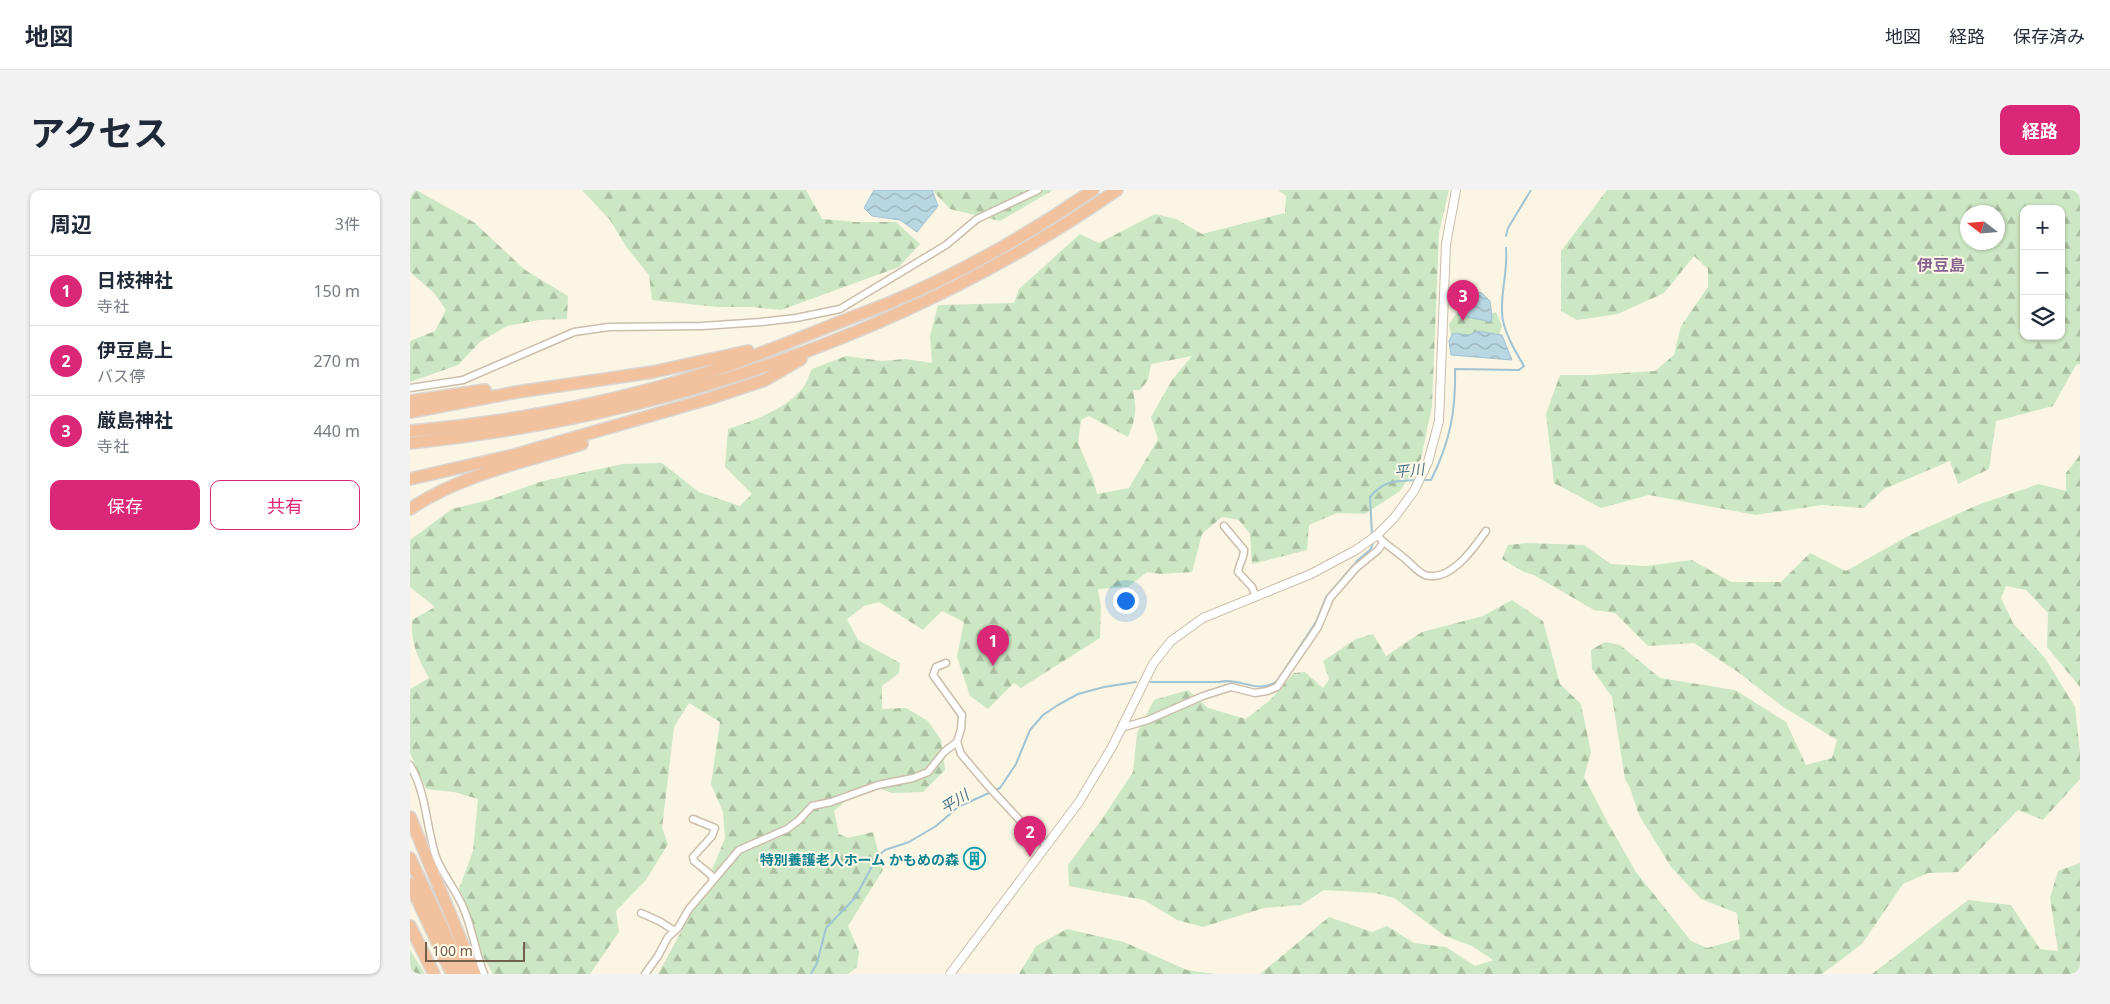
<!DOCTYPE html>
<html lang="ja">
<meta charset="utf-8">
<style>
:root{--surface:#fff;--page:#f2f2f3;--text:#1f2937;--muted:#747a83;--line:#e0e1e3;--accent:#db2777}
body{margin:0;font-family:"Noto Sans","Noto Sans JP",sans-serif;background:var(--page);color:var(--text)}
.controls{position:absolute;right:15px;top:15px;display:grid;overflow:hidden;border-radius:10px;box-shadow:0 1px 4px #0004}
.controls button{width:45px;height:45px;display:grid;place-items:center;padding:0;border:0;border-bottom:1px solid var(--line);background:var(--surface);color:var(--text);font:25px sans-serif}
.compass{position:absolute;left:1550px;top:15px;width:45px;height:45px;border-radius:50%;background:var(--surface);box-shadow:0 1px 4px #0004;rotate:286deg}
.scale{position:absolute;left:15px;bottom:12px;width:100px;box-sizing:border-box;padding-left:5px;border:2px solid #715f4b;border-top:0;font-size:14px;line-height:18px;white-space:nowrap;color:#715f4b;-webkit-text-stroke:4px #fef9e9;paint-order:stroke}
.you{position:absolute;left:715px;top:410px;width:18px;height:18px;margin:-12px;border:4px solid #fff;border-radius:50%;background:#1a73e8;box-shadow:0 0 0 8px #1a73e833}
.badge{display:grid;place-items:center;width:32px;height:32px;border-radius:50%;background:var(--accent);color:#fff;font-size:16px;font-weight:700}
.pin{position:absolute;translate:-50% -41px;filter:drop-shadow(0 1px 2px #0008)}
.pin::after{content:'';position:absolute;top:26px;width:18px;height:15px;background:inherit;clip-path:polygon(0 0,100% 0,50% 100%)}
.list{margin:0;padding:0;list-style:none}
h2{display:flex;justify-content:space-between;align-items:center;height:65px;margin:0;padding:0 20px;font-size:21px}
h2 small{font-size:16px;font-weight:400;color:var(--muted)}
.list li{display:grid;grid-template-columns:32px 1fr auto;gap:15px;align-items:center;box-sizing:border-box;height:70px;padding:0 20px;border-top:1px solid var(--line)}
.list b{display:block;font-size:19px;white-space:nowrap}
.list p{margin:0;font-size:16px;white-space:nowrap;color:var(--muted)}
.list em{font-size:16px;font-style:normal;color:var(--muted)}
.actions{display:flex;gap:10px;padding:15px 20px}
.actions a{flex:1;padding:11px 0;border:1px solid var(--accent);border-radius:10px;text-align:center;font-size:18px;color:var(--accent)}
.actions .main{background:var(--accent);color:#fff}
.icon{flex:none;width:28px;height:28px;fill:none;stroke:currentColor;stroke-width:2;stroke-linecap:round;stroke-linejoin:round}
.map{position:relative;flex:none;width:1670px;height:784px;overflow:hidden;border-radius:10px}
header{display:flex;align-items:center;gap:30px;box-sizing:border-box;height:70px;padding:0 25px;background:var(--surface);border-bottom:1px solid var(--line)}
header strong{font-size:24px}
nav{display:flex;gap:28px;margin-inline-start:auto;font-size:18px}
.intro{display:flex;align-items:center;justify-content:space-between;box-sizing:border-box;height:120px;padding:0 30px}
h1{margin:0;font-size:35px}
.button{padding:12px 22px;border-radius:10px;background:var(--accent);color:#fff;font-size:18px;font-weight:700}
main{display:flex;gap:30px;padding:0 30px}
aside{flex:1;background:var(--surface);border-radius:10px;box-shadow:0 1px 4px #0004}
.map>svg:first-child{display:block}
</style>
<header>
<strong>地図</strong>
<nav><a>地図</a><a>経路</a><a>保存済み</a></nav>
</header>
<div class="intro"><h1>アクセス</h1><a class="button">経路</a></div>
<main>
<aside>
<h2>周辺<small>3件</small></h2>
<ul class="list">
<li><span class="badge">1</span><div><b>日枝神社</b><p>寺社</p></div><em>150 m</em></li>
<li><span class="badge">2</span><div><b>伊豆島上</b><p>バス停</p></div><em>270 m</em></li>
<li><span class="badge">3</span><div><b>厳島神社</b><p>寺社</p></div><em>440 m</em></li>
</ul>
<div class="actions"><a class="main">保存</a><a>共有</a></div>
</aside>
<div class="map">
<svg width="1670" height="784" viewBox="0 0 1670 784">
<defs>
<pattern id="forest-firs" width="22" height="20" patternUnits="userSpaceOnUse" patternTransform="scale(1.25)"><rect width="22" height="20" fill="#cce7c3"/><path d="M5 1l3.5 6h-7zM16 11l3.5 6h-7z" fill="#aabea0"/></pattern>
<pattern id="water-waves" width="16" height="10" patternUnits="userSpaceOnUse" patternTransform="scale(1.25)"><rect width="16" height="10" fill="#b9d7e3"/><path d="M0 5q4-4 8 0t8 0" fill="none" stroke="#9bb2ba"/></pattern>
</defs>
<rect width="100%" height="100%" fill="#fbf5e4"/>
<!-- forest -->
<path fill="url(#forest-firs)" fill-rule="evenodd" d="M0,0H6L65,33L115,80L158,106L157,129L129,130L97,136L70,152L48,175L0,192V151L25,141L36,120L24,103L0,82Z
M172,0H396L412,29L446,32H486L510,54L489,77L371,120L342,117H307L242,110L239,85L217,58L200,30Z
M522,0H643L590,31L540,19Z
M868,0H1039L1029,43L1022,216L1011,269L990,301L955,324L927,323L899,335L897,360L842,374L840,344L829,330L812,327L792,344L782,382L750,384L737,382L718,397L688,399L691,417L690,448L611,498L604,493L578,519L560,506L547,467L554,432L532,421L513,440L469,412L454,416L437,429L448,450L490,473L489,483L472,496V519L496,518L518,531L531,550L535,580L513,602L482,603L456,594L424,621L429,644L438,648L463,642L473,680L438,736L449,762L447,777L438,784H248L294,700L315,648L313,622L301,594L310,532L279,513L264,537L252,638L258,654L236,690L206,721L209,742L180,784H83L69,760L49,699L63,661L68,609L44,602L16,599L0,563V499L19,488C9,471 0,451 2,430L25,417L0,397V350L42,319L79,310L133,291L213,274L252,273L289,302L330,316L342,304L315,277L318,239C342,231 374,220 391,200C396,195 399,185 402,179L436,166L472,171L495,169L522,173L520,146L528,115L604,113L609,99L670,44L689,53L745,24L766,29L792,44L875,23L876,6ZM782,166L762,190L741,227L748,249L719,298L687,304L683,288L668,253L671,230L679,226L718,247C726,228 727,220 723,200H730L738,190L741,174Z
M1197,0H1670V174L1666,175L1643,216L1586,231L1579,279L1548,294L1540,271L1474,299L1454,318L1412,315L1346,325L1239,305L1191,318L1144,293L1136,224L1150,185H1180L1245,181L1264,165L1271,136L1298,97V79L1284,66L1254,103L1208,124L1167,130L1151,121V61ZM1614,19H1651V146H1614ZM1558,22H1588V52H1558Z
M1049,120L1077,125L1086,122L1092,136L1088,148L1045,147L1041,145L1039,134Z
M1670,265V497L1637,457L1638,423L1616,400L1596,396L1591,408L1603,433L1635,468L1665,517L1670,562V589L1633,630L1608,620L1548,682L1518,683L1493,694L1452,754L1412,784H850L919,727L962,742L977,736L1004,753L1036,757L1065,776L1083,770L1062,756L1035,746L984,708L965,703L914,700L891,715L854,718L793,737L767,730L734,710L659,696L658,675L692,629L723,582L727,543L744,510L778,500L798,518L836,529L859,511L884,483L895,482L913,498L919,489L913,471L946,449L963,444L976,466L1012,442L1073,426L1102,410L1133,431L1150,494L1171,514L1181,562L1174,587L1198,633L1226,682L1281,751L1297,758L1330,749L1327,723L1291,709L1261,677L1229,625L1220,598L1215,589L1202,507L1182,479L1181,460L1195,452L1210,455L1250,488L1325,500L1376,532L1396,575L1422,568L1427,550L1372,516L1328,482L1284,453L1238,456L1205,423L1184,420L1124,385L1114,382L1092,369L1098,355L1117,353L1174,355L1201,374L1236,376L1282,370L1321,392H1371L1400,363L1436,381L1500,345L1570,314L1629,294L1656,301V283Z
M1670,673V784H1462L1558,710L1601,715L1630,759L1648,761L1640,708L1648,681Z
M657,739L714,752L777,780L804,784H609L626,756Z
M0,760L15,784H0Z"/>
<!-- water -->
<path fill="url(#water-waves)" stroke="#a0c4d4" d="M464,0H522L528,16L507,42L490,30L462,26L454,18Z
M1063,101L1072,103L1080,111L1082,126L1081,132L1048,125L1051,111Z
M1068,141L1092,145L1102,170L1041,165L1039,151L1043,143L1059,145Z"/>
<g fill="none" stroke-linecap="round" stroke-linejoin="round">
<!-- stream -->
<path stroke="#a0c4d4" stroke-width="2" d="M1096,46L1098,38L1121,0
M1011,290H1021C1040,252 1046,221 1045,179L1109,180L1114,176C1105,161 1092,139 1092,122C1091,100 1098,80 1096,58
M962,345L960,307C974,290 986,291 1006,290
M741,492H809C831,487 847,505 867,491L906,432L916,407L948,370L961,359L963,352
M401,784L407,773L416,738L445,708L467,667L475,660L499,652L526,636L548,617L590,598L606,574L620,540L633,525L648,515L668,504L694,497L726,492"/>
<defs>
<path id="minor" d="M0,198L53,190L164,142L199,137L292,136L351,132L386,128L430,119L536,55L567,29L628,0
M814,336L834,360C834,368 829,374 828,382L842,397L846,407
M967,345C975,355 985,360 994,368C1001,373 1007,382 1015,385C1040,393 1064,358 1076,341
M536,473L526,477L523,485L552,525L551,539L547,552
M711,538L738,530L793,506L821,497L845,503L857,501L867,497L908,437L920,408L946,378L968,360L973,353
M0,575C16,602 16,634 25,664C31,684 48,701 55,722C63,742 66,764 74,784
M283,629L305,638L302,646L283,667L284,671L301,685L303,690
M231,723L249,731L265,741
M235,784L248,766L258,747L268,738L279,719L329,660L377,639L389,630L402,616L421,612L468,595L503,588L518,582L534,562L547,552L551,564L579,597L615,636L636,655"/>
<path id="tertiary" d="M540,784L669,612L702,557L743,474L761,451L793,428L901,384L946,360L967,345L984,328L1004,301L1018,272L1029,231L1036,54L1046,0"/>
<path id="motorway" d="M0,211L75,200
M0,222L107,202L243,182L338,161
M0,241C101,232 203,213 299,182C335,170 370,156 405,142C429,132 454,123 479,113C548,84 621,43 683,0
M0,253C251,227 498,145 707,0
M0,289L104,265L298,209L355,190L391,169
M0,319C50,285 114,272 172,254
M0,627L65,784
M0,668L54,784
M0,694L42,784
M0,736L24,784"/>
</defs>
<!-- minor casing -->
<use href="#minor" stroke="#cbbeab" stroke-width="9"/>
<!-- tertiary casing -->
<use href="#tertiary" stroke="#cbbeab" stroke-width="10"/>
<!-- motorway casing -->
<use href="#motorway" stroke="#dad5d0" stroke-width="14"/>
<!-- minor -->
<use href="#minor" stroke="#fff" stroke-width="6"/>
<!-- tertiary -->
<use href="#tertiary" stroke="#fff" stroke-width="8"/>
<!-- motorway -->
<use href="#motorway" stroke="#f2c19d" stroke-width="11"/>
</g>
<!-- icons -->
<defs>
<symbol id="building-ring" viewBox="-11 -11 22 22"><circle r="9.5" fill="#fef9e9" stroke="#0f9aa8" stroke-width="1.5"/><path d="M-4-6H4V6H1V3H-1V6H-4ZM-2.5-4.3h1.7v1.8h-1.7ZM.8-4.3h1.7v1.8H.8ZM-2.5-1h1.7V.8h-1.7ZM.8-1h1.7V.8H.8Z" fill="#0f9aa8"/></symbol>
</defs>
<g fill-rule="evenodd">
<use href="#building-ring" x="552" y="656" width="25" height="25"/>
</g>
<g text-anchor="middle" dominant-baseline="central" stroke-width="4" stroke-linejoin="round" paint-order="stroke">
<!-- culture labels -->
<g font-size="14" font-weight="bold" fill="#0d838f" stroke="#fef9e9" text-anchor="end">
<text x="549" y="669">特別養護老人ホーム かもめの森</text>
</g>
<!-- water labels -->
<g font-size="15" font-style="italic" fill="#49768a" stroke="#fef9e9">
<text transform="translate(999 280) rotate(-6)">平川</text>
<text transform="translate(544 611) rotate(-32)">平川</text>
</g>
<!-- quarter labels -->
<g font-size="16" font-weight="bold" fill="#86638e" stroke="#fef9e9">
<text x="1531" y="75">伊豆島</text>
</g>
</g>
</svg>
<div class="controls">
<button>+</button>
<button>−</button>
<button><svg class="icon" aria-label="layers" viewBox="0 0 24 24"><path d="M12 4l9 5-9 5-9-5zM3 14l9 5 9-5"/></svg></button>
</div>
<svg class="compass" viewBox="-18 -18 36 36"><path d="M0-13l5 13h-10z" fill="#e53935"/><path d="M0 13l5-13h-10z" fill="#747a83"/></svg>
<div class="scale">100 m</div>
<div class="you"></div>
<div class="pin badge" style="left:583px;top:476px">1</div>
<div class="pin badge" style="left:620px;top:667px">2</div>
<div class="pin badge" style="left:1053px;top:131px">3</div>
</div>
</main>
